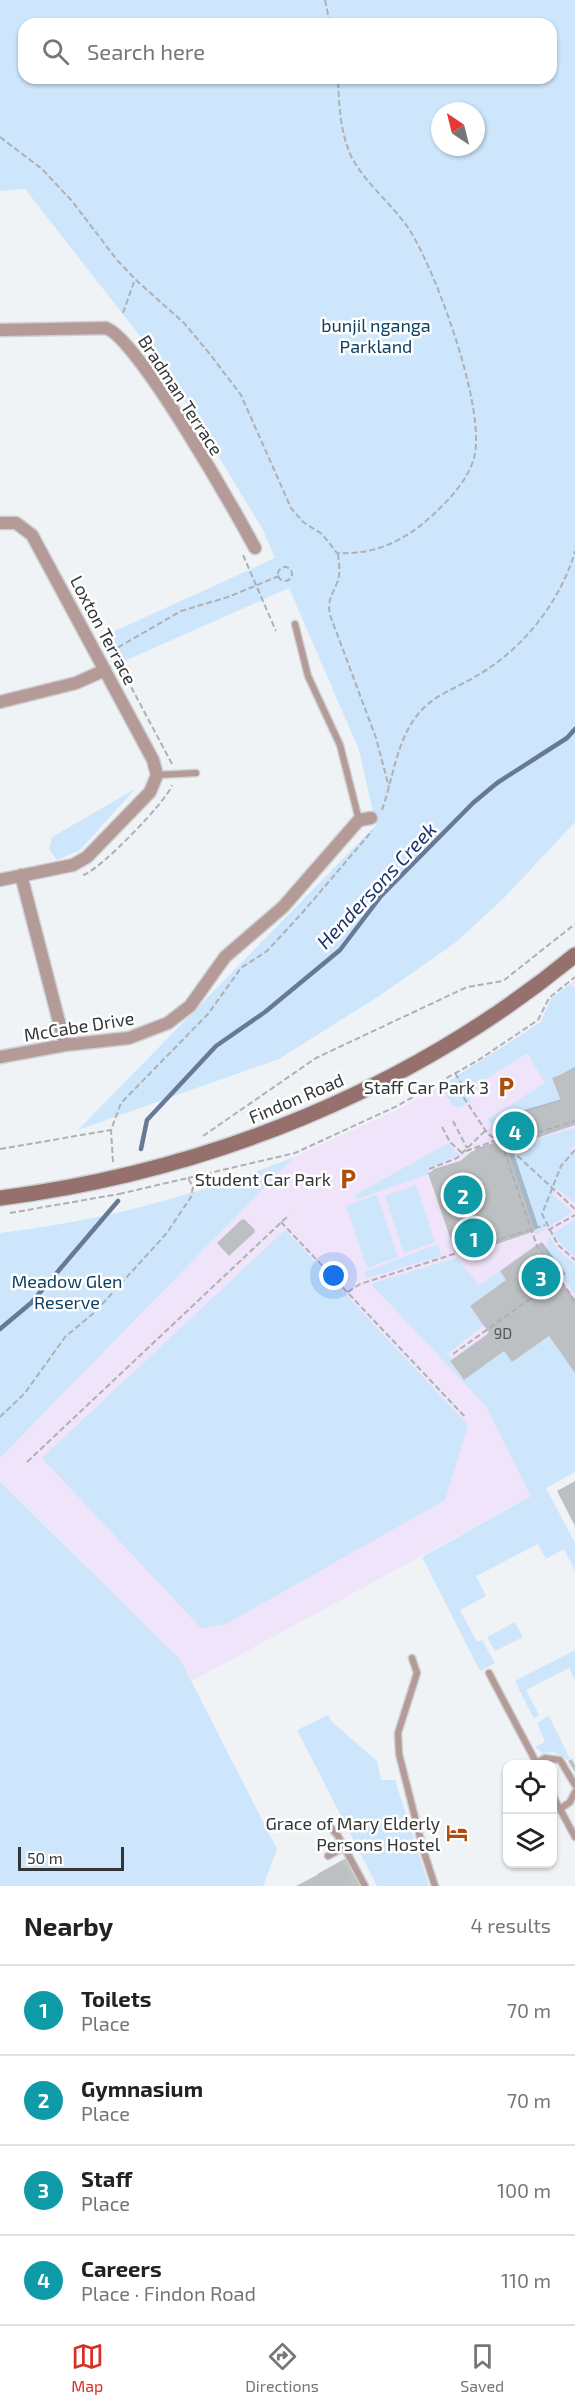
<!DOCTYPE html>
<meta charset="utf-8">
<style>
:root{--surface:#fff;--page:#f6f6f6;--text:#222;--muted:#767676;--line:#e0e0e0;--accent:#d93025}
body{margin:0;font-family:"Exo 2",sans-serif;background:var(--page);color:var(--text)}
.controls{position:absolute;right:18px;bottom:18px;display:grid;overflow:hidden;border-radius:12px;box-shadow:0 2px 4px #0004}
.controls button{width:54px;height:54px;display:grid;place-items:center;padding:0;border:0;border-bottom:2px solid var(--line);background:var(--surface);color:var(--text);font:30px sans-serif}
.compass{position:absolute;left:431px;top:102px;width:54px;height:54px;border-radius:50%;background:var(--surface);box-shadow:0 2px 4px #0004;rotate:325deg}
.scale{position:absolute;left:18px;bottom:15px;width:106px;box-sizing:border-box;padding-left:6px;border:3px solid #343536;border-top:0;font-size:16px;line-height:21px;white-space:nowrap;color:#343536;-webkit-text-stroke:4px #fff;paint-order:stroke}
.you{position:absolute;left:334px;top:1276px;width:21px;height:21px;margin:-15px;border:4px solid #fff;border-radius:50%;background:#1a73e8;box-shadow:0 0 0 9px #1a73e833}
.badge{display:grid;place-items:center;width:39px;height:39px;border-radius:50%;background:var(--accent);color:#fff;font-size:20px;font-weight:700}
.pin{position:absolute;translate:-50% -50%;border:3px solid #fff;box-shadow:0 2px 6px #0006}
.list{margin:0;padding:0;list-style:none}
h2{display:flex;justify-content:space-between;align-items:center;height:78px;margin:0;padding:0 24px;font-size:26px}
h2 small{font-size:20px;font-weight:400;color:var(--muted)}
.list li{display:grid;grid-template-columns:39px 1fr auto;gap:18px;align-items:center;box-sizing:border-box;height:90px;padding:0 24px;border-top:2px solid var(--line)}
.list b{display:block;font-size:22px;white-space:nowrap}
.list p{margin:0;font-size:20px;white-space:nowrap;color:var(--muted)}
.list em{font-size:20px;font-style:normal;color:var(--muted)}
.icon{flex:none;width:33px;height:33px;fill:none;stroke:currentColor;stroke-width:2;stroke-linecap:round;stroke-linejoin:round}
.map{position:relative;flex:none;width:575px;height:1886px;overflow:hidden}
.search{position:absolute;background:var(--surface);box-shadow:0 2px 4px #0004;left:18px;right:18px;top:18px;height:66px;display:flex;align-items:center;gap:15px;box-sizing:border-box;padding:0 21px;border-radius:18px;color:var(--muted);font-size:22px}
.sheet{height:438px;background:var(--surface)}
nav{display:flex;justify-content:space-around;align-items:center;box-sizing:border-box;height:84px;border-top:2px solid var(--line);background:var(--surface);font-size:16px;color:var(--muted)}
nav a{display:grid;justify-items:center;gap:3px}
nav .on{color:var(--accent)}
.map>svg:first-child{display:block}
</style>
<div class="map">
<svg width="575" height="1886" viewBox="0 0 575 1886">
<rect width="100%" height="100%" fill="#f0f3f6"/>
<!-- education -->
<path fill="#efe4f9" d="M575,980V1472L192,1681L180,1659L0,1482V1458L294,1157L401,1108L473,1068L540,1022L551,999Z"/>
<!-- green -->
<path fill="#cde6fb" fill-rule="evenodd" d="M0,0H575V822L504,898L455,943L379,996L279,1059L78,1130L376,825L359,750L289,588L120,663L106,635L275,558L263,530L165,368L25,189L0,191ZM24,24H551V78H24ZM440,111H476V147H440Z
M135,789L80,850L57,860L49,849L52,837Z
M570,984L575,989V1069L552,1079L561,1100L498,1119L500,1127L497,1128L487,1120L545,1083L527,1053L466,1092L471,1101L459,1108L453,1106L441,1086L541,1022L551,999Z
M575,1128V1145L571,1150L575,1155V1203L558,1189L552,1194L572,1212L536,1235L507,1148Z
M448,1143L459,1155L428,1168L429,1174L357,1199L355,1195Z
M294,1157L0,1458V1233C101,1221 199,1195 294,1157Z
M416,1185L435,1242L404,1253L385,1196Z
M377,1195L398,1257L367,1268L346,1206Z
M575,1220V1257L560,1243L553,1233Z
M285,1230L468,1425L445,1500L226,1624L201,1628L42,1458Z
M549,1236L558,1250L575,1264V1294L545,1253Z
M438,1244L441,1256L367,1278L364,1272Z
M456,1258L479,1285L500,1271L520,1299L470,1306L484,1325L448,1353L452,1360L450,1362L463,1380L482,1338L490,1331L512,1362L549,1336L571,1367L575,1365V1472L546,1488L575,1543V1571L564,1549L546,1559L538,1544L476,1576L486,1596L460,1610L477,1642L482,1640L495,1663L480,1671L422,1557L531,1496L486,1406L371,1284Z
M0,1482L180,1659L277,1849L263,1886H0Z
M515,1622L523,1637L495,1651L487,1637Z
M575,1650V1680L569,1668L526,1690L539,1715L534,1719L515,1681Z
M328,1715L332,1722L377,1761L381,1780H395L429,1886H377L297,1730Z
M549,1716L570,1759L568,1760L554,1752L542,1753L535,1747L545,1742L537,1723Z"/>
<!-- shadow -->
<path fill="#0003" d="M575,1067V1123L511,1145L538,1226L534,1230L430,1173L434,1169L464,1160L477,1148L497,1142L500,1120L504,1116L562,1099L553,1079Z
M244,1219L255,1230L229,1254L219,1243Z
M542,1242L566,1274L560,1279L575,1300V1363L549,1334L491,1332L508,1279L505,1268Z
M572,1759L575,1765V1772L568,1761Z
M348,1857L363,1886H317L313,1879L319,1873Z"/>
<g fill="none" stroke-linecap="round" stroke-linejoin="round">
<!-- stream -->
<path stroke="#687897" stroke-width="4.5" d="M141,1149L147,1120L216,1046L265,1012L340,950L381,896L473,803L497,783L567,738L575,729
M0,1329L31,1303L118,1201"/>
</g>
<!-- building -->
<path fill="#bdc0c3" d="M575,1069V1125L507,1148L535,1231L465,1255L463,1250L455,1252L428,1173L458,1163L471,1152L495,1144L499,1119L561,1101L552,1078Z
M242,1219L255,1232L229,1256L217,1243Z
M538,1244L564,1278L557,1282L575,1307V1373L549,1336L512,1362L504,1351L464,1380L450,1361L489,1333L470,1306L506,1280L500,1271Z
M575,1481V1526L557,1491Z
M342,1862L352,1882L344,1886H296Z"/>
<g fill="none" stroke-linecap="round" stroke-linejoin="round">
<defs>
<path id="service" d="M295,624L308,676L340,745L359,820
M157,775L196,773
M412,1658L417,1673L398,1733L399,1754L423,1849L435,1886
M489,1673L537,1764
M536,1763L545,1758L560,1760L575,1785
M552,1794L575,1837
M560,1809L570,1802L575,1792
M327,1823L338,1836L365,1886
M328,1856L345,1847"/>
<path id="minor" d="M0,330L105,328C135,333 236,513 255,548
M0,523H16L32,535L153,760L157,775L150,792L87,857L73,865L0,880
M0,702L76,683L105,670
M21,875L65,1045
M0,1057L65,1045L129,1038L168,1023L190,1006L225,957L283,907L359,820L371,818"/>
<path id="secondary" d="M0,1198C209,1171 411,1090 575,955"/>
</defs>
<!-- service casing -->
<use href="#service" stroke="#ced1d3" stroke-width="9"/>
<!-- minor casing -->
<use href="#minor" stroke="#ced1d3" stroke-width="15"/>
<!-- secondary casing -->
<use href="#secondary" stroke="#ced1d3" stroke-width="18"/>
<!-- path -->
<path stroke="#aeb0b3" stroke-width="2" stroke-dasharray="6 3" stroke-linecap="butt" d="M325,0L330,24
M0,137L42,169L72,201L117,260L135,279L184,323L209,353L241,395L291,508L303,522L322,534L337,553C377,555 406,540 435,513C451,498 468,479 474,458C487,410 436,271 409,229C392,204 366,184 352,158C340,133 339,105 338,78
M123,313L135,279
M338,554C339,563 341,574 337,583C332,596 327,600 330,615L376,738L389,787
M243,555L276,631
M278 574a7 7 0 1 1 14 0a7 7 0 1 1-14 0Z
M172,764L112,651L181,611L228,597L279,576
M382,810C393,779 397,737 420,712C434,695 459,687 478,675C523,649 561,601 575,551
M83,875C99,871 168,800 172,785
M455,1073L461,1083L460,1092L488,1134L508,1147L575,1209
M453,1121L467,1148
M442,1127L450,1142L462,1153
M203,1136L316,1058L467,987L503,981L575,924
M501,1142L537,1246L575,1301
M503,1143L575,1121
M0,1149L111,1130
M575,1150L561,1166L542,1214L558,1245L575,1260
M466,1151L497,1140
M113,1162L111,1130L121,1103L208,1014L241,968L267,951L303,912L372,831
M429,1169L457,1158L485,1131
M188,1178L295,1153L397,1106L477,1061L538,1020L549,998L575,977
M10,1213L119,1194
M281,1222L466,1418
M548,1230L575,1215
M348,1292L360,1284L545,1225
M453,1354L558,1279
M0,1417L25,1393L65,1337L95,1312L166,1234L191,1197L193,1187L188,1178L119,1194V1191
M27,1462L289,1215"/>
<!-- service -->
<use href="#service" stroke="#b59b97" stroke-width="6"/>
<!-- minor -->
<use href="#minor" stroke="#b59b97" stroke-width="12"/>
<!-- secondary -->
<use href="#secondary" stroke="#95706c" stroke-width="15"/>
</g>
<!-- icons -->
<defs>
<symbol id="parking-bare" viewBox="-9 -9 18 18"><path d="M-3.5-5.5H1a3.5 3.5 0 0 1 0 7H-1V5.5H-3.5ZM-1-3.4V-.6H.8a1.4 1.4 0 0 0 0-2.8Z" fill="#ae4d0c" stroke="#fff" stroke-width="2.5" paint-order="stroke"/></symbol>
<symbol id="hotel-bare" viewBox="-9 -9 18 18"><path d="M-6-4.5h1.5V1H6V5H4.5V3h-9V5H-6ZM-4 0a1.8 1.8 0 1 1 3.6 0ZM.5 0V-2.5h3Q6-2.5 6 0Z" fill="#ae4d0c" stroke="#fff" stroke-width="2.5" paint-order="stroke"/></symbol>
</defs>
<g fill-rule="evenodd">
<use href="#parking-bare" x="491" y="1072" width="30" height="30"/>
<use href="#parking-bare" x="333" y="1164" width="30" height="30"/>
<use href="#hotel-bare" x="442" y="1818" width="30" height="30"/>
</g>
<g text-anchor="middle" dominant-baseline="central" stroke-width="5" stroke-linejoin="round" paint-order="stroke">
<!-- number labels -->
<g font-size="15" fill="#565859">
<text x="503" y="1333">9D</text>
</g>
<!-- park labels -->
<g font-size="18" fill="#0c4164" stroke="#fff">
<text x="376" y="325">bunjil nganga<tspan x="376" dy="21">Parkland</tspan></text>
<text x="67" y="1281">Meadow Glen<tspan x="67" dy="21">Reserve</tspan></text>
</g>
<!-- street labels -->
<g font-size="18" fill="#343536" stroke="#fff">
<text transform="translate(181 395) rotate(57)">Bradman Terrace</text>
<text transform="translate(104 630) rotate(62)">Loxton Terrace</text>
<text transform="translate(79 1026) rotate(-9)">McCabe Drive</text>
<text transform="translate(296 1098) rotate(-23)">Findon Road</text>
</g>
<!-- poi labels -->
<g font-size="18" fill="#343536" stroke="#fff" text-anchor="end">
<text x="489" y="1087">Staff Car Park 3</text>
<text x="331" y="1179">Student Car Park</text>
<text x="440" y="1823">Grace of Mary Elderly<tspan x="440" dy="21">Persons Hostel</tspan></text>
</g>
<!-- water labels -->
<g font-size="20" font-style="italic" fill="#1c356c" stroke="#fff">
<text transform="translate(376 885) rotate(-47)">Hendersons Creek</text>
</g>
</g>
</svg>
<div class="controls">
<button><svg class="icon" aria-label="locate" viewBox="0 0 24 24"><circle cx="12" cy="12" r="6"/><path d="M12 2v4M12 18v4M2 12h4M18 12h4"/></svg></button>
<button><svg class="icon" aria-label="layers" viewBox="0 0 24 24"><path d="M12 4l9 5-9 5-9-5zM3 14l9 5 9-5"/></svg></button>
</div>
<svg class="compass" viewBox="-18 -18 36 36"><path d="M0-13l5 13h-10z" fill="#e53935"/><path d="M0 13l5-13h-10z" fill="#767676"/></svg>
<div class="scale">50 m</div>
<div class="you"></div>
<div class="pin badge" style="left:474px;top:1238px;background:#0f9aa8">1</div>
<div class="pin badge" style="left:463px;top:1195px;background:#0f9aa8">2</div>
<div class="pin badge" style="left:541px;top:1277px;background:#0f9aa8">3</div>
<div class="pin badge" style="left:515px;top:1131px;background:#0f9aa8">4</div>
<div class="search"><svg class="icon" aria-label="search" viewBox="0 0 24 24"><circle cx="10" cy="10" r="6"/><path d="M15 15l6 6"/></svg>Search here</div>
</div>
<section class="sheet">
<h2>Nearby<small>4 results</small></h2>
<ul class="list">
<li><span class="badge" style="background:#0f9aa8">1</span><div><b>Toilets</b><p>Place</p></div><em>70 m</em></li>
<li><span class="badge" style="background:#0f9aa8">2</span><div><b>Gymnasium</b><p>Place</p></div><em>70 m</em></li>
<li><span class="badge" style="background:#0f9aa8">3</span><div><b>Staff</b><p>Place</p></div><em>100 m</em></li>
<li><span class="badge" style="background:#0f9aa8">4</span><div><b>Careers</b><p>Place · Findon Road</p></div><em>110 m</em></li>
</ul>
</section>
<nav>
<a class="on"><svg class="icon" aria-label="map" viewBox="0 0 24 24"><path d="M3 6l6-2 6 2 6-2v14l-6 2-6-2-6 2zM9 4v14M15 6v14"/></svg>Map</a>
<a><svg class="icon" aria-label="directions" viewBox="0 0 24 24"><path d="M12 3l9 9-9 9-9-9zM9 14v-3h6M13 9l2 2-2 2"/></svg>Directions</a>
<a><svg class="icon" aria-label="saved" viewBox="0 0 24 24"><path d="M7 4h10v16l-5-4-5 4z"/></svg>Saved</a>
</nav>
